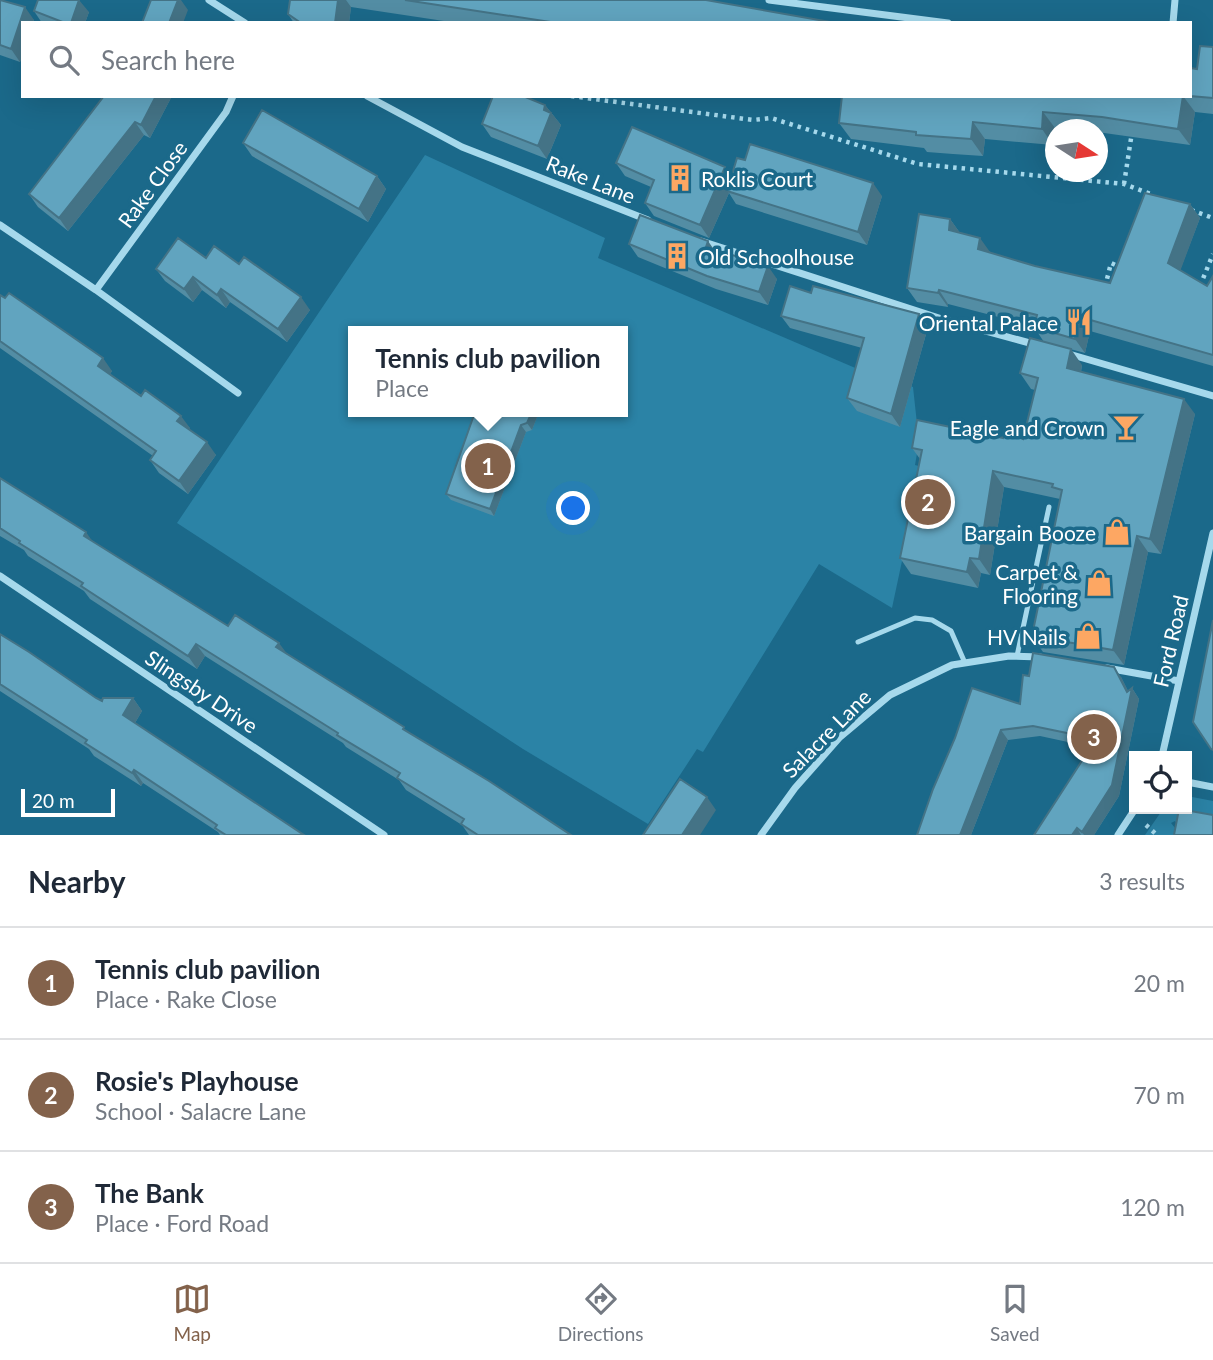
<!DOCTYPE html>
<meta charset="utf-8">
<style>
:root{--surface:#fff;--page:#f6f6f7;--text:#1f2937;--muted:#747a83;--line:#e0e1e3;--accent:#83624b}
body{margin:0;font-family:Lato,sans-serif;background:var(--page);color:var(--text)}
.controls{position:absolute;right:21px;bottom:21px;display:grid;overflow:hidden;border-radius:0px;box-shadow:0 7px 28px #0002}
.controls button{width:63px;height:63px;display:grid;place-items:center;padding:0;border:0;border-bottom:2px solid var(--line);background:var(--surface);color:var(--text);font:35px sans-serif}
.compass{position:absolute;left:1045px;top:119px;width:63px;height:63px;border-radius:50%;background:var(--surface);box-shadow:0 7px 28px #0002;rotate:102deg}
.scale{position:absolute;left:21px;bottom:18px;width:94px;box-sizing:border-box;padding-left:7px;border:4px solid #fff;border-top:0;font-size:19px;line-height:24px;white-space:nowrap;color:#fff;-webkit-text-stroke:5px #1b698a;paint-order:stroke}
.you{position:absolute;left:574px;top:509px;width:24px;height:24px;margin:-18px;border:5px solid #fff;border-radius:50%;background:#1a73e8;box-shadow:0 0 0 10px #1a73e833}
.badge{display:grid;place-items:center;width:46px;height:46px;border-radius:50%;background:var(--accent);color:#fff;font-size:23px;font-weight:700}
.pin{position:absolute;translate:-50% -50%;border:4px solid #fff;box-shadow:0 2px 7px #0006}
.popup{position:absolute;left:348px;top:326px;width:280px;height:91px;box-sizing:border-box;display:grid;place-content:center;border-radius:0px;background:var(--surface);filter:drop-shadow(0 2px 5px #0005);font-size:23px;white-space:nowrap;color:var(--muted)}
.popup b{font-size:26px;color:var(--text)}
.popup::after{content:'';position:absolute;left:50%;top:100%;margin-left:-14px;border:14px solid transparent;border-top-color:var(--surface)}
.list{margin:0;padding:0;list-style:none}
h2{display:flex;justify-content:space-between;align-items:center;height:91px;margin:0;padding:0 28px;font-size:30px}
h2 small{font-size:23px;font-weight:400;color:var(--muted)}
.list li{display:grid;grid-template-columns:46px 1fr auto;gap:21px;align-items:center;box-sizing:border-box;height:112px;padding:0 28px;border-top:2px solid var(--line)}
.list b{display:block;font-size:26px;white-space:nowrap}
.list p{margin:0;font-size:23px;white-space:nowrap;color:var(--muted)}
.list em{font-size:23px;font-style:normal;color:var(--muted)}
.icon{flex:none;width:38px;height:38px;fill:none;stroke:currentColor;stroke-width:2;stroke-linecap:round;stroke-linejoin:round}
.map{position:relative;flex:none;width:1213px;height:835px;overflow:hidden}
.search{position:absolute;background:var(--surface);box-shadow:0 7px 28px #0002;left:21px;right:21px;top:21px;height:77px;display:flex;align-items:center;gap:18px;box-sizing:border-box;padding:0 24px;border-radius:0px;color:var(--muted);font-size:26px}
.sheet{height:427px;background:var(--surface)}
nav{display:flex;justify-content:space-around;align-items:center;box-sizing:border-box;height:98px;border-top:2px solid var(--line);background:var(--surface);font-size:19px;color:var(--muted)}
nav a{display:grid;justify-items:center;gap:4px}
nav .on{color:var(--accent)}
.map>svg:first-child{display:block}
</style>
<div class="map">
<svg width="1213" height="835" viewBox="0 0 1213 835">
<rect width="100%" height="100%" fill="#1b698a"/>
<!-- green -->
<path fill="#2b83a6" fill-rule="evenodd" d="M425,155L605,238L598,258L860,370L913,387L919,442L915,465L922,467L892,608L819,564L703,752L697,749L648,824L523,749L177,523ZM353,331H623V412H353Z
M1187,796L1213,801V832L1178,825L1175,821L1171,823L1175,828L1174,835H1145L1163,809H1187Z"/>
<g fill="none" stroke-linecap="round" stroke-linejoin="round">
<!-- path -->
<path stroke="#a6d9ec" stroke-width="4.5" stroke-dasharray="3.5 5" stroke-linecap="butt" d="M571,96L753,120L771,118L918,164L1124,184L1153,195
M1124,184L1132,132
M1191,210L1213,218
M1200,286L1213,254
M1105,287L1111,263L1120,267
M1146,825L1157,835"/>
<!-- service -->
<path stroke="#a6d9ec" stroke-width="5" d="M858,642L915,618L932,620L951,631L965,663
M1017,656L1049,507"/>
<!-- minor -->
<path stroke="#a6d9ec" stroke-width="7" d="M209,0L245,23
M769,0L948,23
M1173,23L1175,0
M367,96L462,147L648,220
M0,225L96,290L238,393
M701,241L942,319L1037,345
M96,290L226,112L233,96
M1069,354L1213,396
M0,576L384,835
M1107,668L1179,681
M1162,756L1213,533
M1187,782L1213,787
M761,835L795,788L840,737L890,695L952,665L1009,656L1040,657
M1118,835L1135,809"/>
</g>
<!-- wall -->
<path fill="#538da4" d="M0,0L34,20L20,62L0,55Z
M290,0H706L836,23H457L351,7L349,23H294L288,14Z
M34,11L89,12L85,23H42Z
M1213,47V114L1195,112L1190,145L1097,132V130L1055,128L1053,145L985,139L983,156L953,154L927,152L924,148L851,139L839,123L842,96H1190L1197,69Z
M104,96H172L150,138L144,135L68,231L38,207L29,194Z
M545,105L561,125L547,159L491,137L482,124Z
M243,143L377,176L386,189L368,222L252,156Z
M616,163L725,167L731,176L882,196L867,245L736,204L729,193L709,238L654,216L645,203L651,187L625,176Z
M1190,204L1200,218L1180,270L1207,286L1213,276V366L1090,331L1085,353L1044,342L1034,327V326L948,304V307L917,302L907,288L950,219L960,233L990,252V253L1035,266L1110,283Z
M629,244L714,249L777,279L768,305L716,289L638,257Z
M206,258L239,264L310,310L287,342L230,302L226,308L202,290L193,302L165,281L156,269Z
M811,293L919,314L928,327L900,427L857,411L847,398L862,348L790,328L781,316Z
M0,295L112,371L110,374L190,428L189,429L216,455L188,494L159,473L150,460L153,456L0,348Z
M1082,365L1081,372L1195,414L1161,554L1148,552L1124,665L1043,652L1032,636L1060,499L1004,487L990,575L981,573L978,588L911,574L900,558L920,459L912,448L1003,438L1023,439L1035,390L1031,389L1020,373Z
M475,412H539L532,430L526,432L494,516L451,500L446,494Z
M0,478L93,542L228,626L288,654L408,732L571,835H469L462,825L406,790L399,780L346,747L343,743L205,656L197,669L90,599L84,591L28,556L24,550L0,536Z
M0,634L96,698L102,701L133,698L142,711L135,723L304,835H220L218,832L143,783L141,786L94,756L89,749L0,691Z
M1029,676L1121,677L1128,691L1132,688L1139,699L1119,796L1094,835H1034L1091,747L1040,736L1008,740L971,835H917L1020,704Z"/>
<!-- shaded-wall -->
<path fill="#447386" d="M79,0L89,12L85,23H71Z
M178,0H181L188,10L183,23H169Z
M338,0H346L351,7L349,23H335Z
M25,7L34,20L33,23H23V54L20,62L11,49Z
M156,96H172L150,138L141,125Z
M1183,96L1195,112L1190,145L1178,129Z
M545,105L561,125L547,159L538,146L544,110Z
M1043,112L1055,128L1053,145L1042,129Z
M135,122L144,135L68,231L59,218Z
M973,122L985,139L983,156L971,139Z
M725,167L734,180L727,191L729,193L709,238L700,225Z
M377,176L386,189L368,222L359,209Z
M873,183L882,196L867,245L858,232Z
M1190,204L1200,218L1178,277L1168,263Z
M950,219L960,233L949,230Z
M980,238L990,252L988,264L978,249Z
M708,241L717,254L706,247Z
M768,266L777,279L768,305L759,292Z
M193,277L202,290L193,302L184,289Z
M221,289L230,302L226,308L217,295Z
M939,290L948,304V307L938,293Z
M301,297L310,310L287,342L278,329Z
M919,314L928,327L900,427L891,414Z
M1080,317L1090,331L1085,353L1075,339Z
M1071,349L1082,365L1078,384L1067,368Z
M103,358L112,371L107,379L98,366Z
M1184,399L1195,414L1161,554L1150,539Z
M532,412H539L532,430L527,423Z
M181,416L190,428L186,434L177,421Z
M521,425L526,432L494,516L490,509Z
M207,442L216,455L188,494L179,481Z
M993,471L1004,487L990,575L979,559Z
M86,532L95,545L84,536Z
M1137,536L1148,552L1124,665L1113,650Z
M970,558L981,573L978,588L967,572Z
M279,643L288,655L276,647Z
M196,644L205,656L197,669L188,656Z
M1114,667L1121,677L1130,695L1132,688L1139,699L1119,796L1094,835H1084L1082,832L1127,692Z
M133,698L142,711L132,728L123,715Z
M1001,730L1008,740L971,835H960Z
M134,770L143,783L141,786L132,773Z
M707,797L716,810L700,835H682Z
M1077,828L1081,835H1072Z"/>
<!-- building -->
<path fill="#61a4bf" stroke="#447386" stroke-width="2" d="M0,0L25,7L11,49L0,45Z
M38,0H79L71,23H65L34,11Z
M151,0H178L169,23H142Z
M290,0H338L335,23H301L288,14Z
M405,0H706L836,23H557Z
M1200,46L1213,47V98L1190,96V68L1197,69Z
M104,96H156L141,125L135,122L59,218L29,194Z
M493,96H523L545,105L544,110L551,113L538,146L482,124Z
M842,96H1183L1178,129L1102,117L1043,112L1042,129L973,122L971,139L916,135V132L839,123Z
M262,110L377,176L359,209L243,143Z
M632,127L725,167L700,225L645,203L654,180L616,163Z
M750,144L873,183L858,232L727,191L737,158L745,160Z
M1145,193L1190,204L1168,263L1207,286L1213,276V355L1080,317L1075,339L1034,327L1037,315L939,290L938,293L907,288L919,214L950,219L949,230L980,238L978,249L1035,266L1110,283Z
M640,215L708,241L706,247L768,266L759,292L707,276L629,244Z
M178,238L206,258L214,246L239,264L244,257L301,297L278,329L221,289L217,295L193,277L184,289L156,269Z
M790,286L811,293L813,286L919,314L891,414L847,398L864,338L781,316Z
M9,293L103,358L98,366L141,396L145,390L181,416L177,421L207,442L179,481L150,460L156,451L0,341V295L5,298Z
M1030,338L1071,349L1067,368L1184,399L1150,539L1137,536L1113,650L1032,636L1062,490L1052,487L1053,484L993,471L979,559L970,558L967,572L900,558L922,450L912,448L917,420L1003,438L1004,430L1023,439L1038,378L1020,373Z
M475,412H532L527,423L521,425L490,509L446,494Z
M0,478L86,532L84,536L228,626L235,615L279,643L276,647L404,727L403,729L489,781L571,835H478L461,824L464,819L397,778L400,773L337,735L338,733L196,644L188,656L81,586L83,583L19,543L20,541L0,528Z
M1213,620V750L1211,749L1193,722Z
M0,634L29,652L96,698L102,701L103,698H133L123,715L304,835H226L215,828L217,825L134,770L132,773L85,743L87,740L0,684Z
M1033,653L1114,667L1127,692L1132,688L1112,785L1082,832L1077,828L1072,835H1034L1096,739L1033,726L1001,730L960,835H917L933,789L955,738L972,688L1020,704L1023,675L1029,676Z
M680,779L707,797L682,835H643Z
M1179,809L1213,815V835H1174Z"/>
<!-- icons -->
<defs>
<symbol id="building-bare" viewBox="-9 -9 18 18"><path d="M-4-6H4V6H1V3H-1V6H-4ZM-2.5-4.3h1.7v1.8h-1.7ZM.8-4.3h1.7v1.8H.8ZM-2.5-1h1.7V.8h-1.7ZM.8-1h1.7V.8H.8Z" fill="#fda763" stroke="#1b698a" stroke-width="2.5" paint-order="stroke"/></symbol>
<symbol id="restaurant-bare" viewBox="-9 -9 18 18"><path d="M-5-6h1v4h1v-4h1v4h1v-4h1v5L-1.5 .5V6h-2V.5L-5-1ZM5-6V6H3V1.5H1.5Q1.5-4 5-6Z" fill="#fda763" stroke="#1b698a" stroke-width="2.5" paint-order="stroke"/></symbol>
<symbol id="bar-bare" viewBox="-9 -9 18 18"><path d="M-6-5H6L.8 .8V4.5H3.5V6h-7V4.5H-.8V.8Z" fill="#fda763" stroke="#1b698a" stroke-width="2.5" paint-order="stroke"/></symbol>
<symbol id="shop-bare" viewBox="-9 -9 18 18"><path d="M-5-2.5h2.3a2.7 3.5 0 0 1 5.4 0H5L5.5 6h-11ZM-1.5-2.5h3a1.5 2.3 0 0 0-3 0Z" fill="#fda763" stroke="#1b698a" stroke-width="2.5" paint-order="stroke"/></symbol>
</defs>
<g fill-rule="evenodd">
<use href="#building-bare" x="661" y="159" width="38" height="38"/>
<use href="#building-bare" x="658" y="237" width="38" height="38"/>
<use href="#restaurant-bare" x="1060" y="303" width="38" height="38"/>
<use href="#bar-bare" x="1107" y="408" width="38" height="38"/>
<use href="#shop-bare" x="1098" y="513" width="38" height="38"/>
<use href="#shop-bare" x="1080" y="564" width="38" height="38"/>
<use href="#shop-bare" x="1069" y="617" width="38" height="38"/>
</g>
<g text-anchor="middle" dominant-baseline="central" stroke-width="7" stroke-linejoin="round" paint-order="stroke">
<!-- poi labels -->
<g font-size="21" fill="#fff" stroke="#1b698a" text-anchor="end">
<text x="701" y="178" text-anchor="start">Roklis Court</text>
<text x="698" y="256" text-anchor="start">Old Schoolhouse</text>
<text x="1058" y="322">Oriental Palace</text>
<text x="1105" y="427">Eagle and Crown</text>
<text x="1096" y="532">Bargain Booze</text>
<text x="1078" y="571">Carpet &amp;<tspan x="1078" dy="24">Flooring</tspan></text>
<text x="1067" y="636">HV Nails</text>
</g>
<!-- street labels -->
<g font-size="21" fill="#fff" stroke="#1b698a">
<text transform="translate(591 179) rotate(22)">Rake Lane</text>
<text transform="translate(152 184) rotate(-54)">Rake Close</text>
<text transform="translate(1170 641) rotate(-77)">Ford Road</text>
<text transform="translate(202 691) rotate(34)">Slingsby Drive</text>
<text transform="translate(826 733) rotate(-45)">Salacre Lane</text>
</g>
</g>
</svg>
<div class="controls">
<button><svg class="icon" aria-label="locate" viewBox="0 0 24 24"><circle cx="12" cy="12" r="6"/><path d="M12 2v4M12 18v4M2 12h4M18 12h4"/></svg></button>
</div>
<svg class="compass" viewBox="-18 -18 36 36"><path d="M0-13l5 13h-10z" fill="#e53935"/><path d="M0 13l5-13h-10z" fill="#747a83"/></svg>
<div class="scale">20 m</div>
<div class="you"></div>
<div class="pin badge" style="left:488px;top:466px">1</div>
<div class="popup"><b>Tennis club pavilion</b>Place</div>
<div class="pin badge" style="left:928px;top:502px">2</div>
<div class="pin badge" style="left:1094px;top:737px">3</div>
<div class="search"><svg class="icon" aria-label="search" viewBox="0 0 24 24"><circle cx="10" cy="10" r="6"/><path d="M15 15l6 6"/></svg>Search here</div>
</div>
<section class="sheet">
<h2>Nearby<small>3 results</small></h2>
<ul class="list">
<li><span class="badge">1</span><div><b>Tennis club pavilion</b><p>Place · Rake Close</p></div><em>20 m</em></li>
<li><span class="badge">2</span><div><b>Rosie's Playhouse</b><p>School · Salacre Lane</p></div><em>70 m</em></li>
<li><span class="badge">3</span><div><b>The Bank</b><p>Place · Ford Road</p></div><em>120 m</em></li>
</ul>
</section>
<nav>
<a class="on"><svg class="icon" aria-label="map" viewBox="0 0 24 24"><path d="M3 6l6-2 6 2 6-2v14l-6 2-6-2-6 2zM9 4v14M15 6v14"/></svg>Map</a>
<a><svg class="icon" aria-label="directions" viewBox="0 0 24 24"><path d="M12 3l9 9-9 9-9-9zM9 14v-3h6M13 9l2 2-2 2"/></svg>Directions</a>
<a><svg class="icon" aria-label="saved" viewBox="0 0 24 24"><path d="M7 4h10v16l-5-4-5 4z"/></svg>Saved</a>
</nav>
